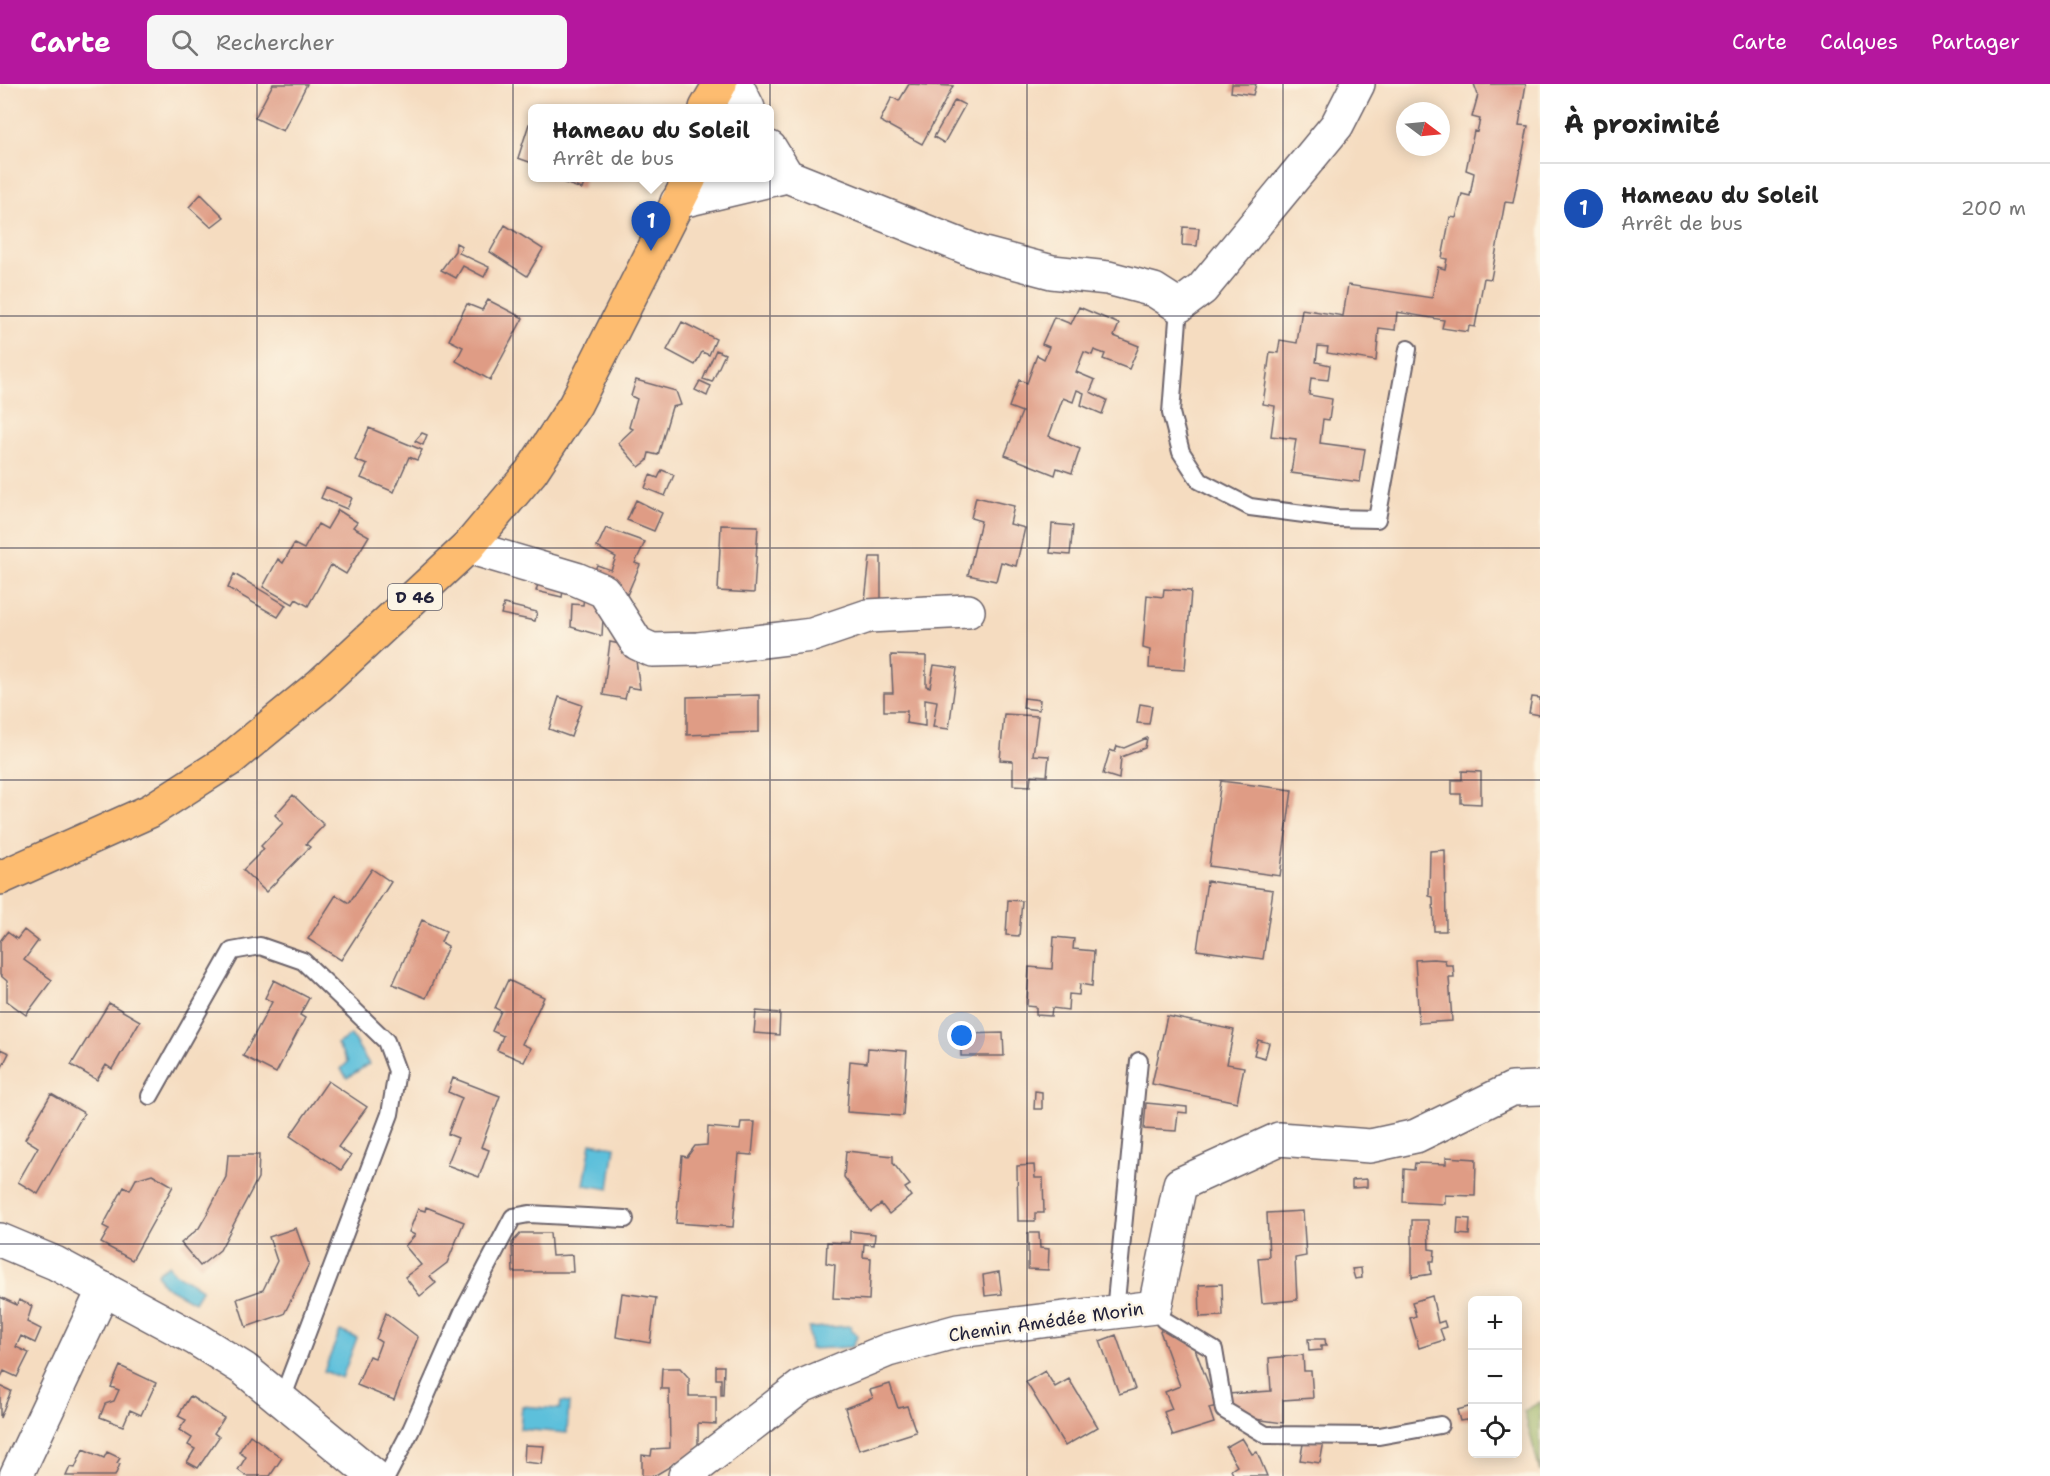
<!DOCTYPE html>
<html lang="fr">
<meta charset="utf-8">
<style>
:root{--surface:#fff;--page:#f6f6f6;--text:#222;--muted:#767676;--line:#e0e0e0;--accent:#b5179e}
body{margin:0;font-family:"Shantell Sans",sans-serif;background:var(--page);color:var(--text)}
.controls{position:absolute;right:18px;bottom:18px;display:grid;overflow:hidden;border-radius:9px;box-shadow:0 3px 15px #0003}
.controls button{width:54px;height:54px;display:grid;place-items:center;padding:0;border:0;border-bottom:2px solid var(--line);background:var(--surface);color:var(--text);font:30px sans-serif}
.compass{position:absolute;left:1396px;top:18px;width:54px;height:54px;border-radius:50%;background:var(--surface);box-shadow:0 3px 15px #0003;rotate:106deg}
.you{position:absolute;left:962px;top:952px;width:21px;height:21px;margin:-15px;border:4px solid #fff;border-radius:50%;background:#1a73e8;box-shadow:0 0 0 9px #1a73e833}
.badge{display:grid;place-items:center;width:39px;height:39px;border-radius:50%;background:var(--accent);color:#fff;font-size:20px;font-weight:700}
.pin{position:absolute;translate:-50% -50px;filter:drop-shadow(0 2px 3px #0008)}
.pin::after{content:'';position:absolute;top:32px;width:21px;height:18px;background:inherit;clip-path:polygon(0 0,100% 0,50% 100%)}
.popup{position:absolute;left:528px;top:20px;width:246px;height:78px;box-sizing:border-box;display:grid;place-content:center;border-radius:9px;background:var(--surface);filter:drop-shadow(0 2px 4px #0005);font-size:20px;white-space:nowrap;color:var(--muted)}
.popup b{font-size:22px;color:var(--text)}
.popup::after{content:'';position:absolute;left:50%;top:100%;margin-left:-12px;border:12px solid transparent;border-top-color:var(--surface)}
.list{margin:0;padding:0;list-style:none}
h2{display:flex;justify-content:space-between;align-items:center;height:78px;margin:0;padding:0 24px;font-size:26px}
h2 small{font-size:20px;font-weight:400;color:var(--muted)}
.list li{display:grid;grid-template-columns:39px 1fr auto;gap:18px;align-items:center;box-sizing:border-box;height:90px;padding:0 24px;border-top:2px solid var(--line)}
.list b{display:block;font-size:22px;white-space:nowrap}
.list p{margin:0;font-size:20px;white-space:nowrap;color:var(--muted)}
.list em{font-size:20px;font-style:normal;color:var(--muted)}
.icon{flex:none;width:33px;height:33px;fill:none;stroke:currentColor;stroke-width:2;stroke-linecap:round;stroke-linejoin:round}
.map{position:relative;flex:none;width:1540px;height:1392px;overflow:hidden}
header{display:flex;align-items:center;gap:36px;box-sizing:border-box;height:84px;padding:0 30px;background:var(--accent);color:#fff}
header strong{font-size:28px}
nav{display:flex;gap:33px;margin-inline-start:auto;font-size:21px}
.search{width:420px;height:54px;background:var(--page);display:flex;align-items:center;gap:15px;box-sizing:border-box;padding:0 21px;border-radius:9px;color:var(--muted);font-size:22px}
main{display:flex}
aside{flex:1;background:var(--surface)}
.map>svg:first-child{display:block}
</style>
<header>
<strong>Carte</strong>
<div class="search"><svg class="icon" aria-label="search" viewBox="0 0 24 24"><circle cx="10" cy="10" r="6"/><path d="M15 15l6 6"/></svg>Rechercher</div>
<nav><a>Carte</a><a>Calques</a><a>Partager</a></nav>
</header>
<main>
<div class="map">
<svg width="1540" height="1392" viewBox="0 0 1540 1392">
<rect width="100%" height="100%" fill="#fcf5e5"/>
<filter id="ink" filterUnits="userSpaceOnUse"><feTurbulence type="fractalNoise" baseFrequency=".0167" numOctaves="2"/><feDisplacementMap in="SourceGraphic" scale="12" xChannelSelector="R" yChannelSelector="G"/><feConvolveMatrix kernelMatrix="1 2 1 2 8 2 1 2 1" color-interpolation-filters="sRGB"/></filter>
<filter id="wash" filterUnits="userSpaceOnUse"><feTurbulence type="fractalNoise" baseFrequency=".008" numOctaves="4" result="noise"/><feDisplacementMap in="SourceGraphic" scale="24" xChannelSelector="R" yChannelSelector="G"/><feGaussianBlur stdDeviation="1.35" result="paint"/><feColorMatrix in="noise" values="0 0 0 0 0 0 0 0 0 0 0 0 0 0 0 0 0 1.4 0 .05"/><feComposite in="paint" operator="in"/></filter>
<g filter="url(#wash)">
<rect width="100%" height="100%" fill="#f5dcc0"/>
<!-- forest -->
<path fill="#9cb465" stroke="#5f6b50" stroke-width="1.5" d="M1540,1318V1388L1524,1327Z"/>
<!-- water -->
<path fill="#5dc0db" stroke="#40718b" stroke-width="1.5" d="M351,951L369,980L347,994L341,985L348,978L337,960Z
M591,1059L615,1063L609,1105L584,1101Z
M169,1181L173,1188L202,1205L194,1218L163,1201L157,1189Z
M851,1242L852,1247L858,1251L852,1263L810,1265L809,1244Z
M340,1247L357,1254L342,1294L324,1287Z
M561,1318L569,1319L567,1349L520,1345L522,1322L560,1325Z"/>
<g id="blocks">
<!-- building -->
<path fill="#df9c85" d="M273,0H307L283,47L255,34Z
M909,0L953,2L922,60L880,37L892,13L899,17Z
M1232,0H1256L1253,11L1231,8Z
M1474,0H1526L1519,41L1528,42L1513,119L1505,118L1491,195L1484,194L1475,243L1469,242L1468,248L1442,244L1444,236L1397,228L1395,246L1379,244L1376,277L1327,269L1328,263L1318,262L1316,278L1330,281L1328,296L1311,294L1309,311L1332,315L1329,336L1323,335L1320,359L1365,365L1360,398L1291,389L1296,355L1271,352L1275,322L1263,320L1270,268L1278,269L1280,256L1297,259L1302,225L1343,232L1348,201L1432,214L1438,183L1445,185L1447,175L1442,174L1450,133L1456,134L1462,110L1470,112L1474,89L1466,86L1474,47L1477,48L1480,35L1472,33L1478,11Z
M955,16L965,21L944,59L934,53Z
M529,40L532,42V79L518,74Z
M564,94H586L582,105L562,98Z
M201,110L224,133L211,143L189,123Z
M505,141L543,165L527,192L490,168Z
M1183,143L1199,144L1197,162L1182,161Z
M456,159L462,162L459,169L489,183L484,193L463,182L456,194L441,186L455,167Z
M488,216L523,234L490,296L456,277L463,263L449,256L467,220L482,226Z
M1079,223L1119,240L1114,252L1139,262L1129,285L1103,275L1105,270L1094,266L1092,271L1084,268L1076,288L1095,296L1090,308L1107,316L1102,330L1081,321L1084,309L1077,306L1073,318L1063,314L1049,352L1080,365L1072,389L1057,384L1055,391L1005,371L1022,328L1009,323L1019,296L1027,299L1037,271L1044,275L1049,263L1042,260L1054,233L1071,240Z
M682,238L716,255L709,271L702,268L695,281L667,266Z
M716,266L725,270L712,298L703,295Z
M636,296L676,307L681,321L672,323L658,371L649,369L647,377L639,383L618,359L633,345L629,343L637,315L631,312Z
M700,297L711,302L707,312L695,306Z
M369,344L422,366L417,376L409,373L394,408L361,394L367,381L355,376Z
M422,349L427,351L423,361L415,357Z
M662,386L674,391L665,412L645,404L650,391L658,394Z
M326,403L352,414L347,425L321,414Z
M976,413L1014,422L1010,440L1025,444L1016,482L1001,478L996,497L968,491L981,437L971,434Z
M636,416L662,429L654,447L627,436Z
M338,426L357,438L353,443L369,452L346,490L331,481L308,522L296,515L293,520L263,503L278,475L283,479L294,460L304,465L318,440L327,445Z
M1052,440L1073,442L1070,471L1050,469Z
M721,441L758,442L754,509L718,507Z
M606,444L645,458L635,479L640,481L627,511L591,496L597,481L611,486L616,473L597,463Z
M870,473H881V516L865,517Z
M234,490L286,521L278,533L228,504Z
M540,493L604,516L602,552L571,543L572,520L583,521L584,512L563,507L562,513L536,507Z
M1164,505L1191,507L1185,586L1149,584L1150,566L1143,564L1147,511L1163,513Z
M504,520L537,528L535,537L501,530Z
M610,558L634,563L640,605L628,603L625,615L603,611Z
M891,571L926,572V602L930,603L934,581L957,584L949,645L933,643L937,617L925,615V642L906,639L907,627H884V609H893Z
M759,611V648L687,651V613Z
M559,613L582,621L571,653L549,645Z
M1532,613L1540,614V631L1529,629Z
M1024,614L1040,616L1039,626L1023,624Z
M1140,620L1152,622L1149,640L1137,639Z
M1004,630L1038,632L1033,671L1049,672L1047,692L1031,691L1030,702L1013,701V677L1000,676Z
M1147,654L1145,664L1121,673L1119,695L1103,690L1110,666L1115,668L1117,662L1124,664Z
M1462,687L1481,688V720L1461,719V710H1452V696H1462Z
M1221,697L1292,706L1280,792L1209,782Z
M293,711L324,741L306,760L310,763L266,808L243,786L264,765L261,762L283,739L275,731Z
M1445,766L1446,847H1434L1433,813L1429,812L1430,767Z
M372,785L391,798L341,876L308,855L336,811L349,819Z
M1207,797L1273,806L1263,875L1197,866Z
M1008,816L1022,817L1019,852L1006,851Z
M422,836L446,847L441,858L448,862L426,914L393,900Z
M24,846L38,857L24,876L52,896L26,931L7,917V897L0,891V857L7,848L17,855Z
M1054,853L1074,855L1073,865L1094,867L1092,902L1080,900L1079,911L1069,910L1068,926L1052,924L1051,932L1036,931V923L1027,922L1029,883L1052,885Z
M1433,875L1445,876L1446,881H1453L1454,893H1449L1452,937L1419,939L1415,876Z
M274,896L309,914L300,931L305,934L276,989L243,972L272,918L265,914Z
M508,896L544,913L522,960L531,964L524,978L497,966L503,952L492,947L501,927L495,924Z
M109,919L140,937L112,985L106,981L97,996L71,981Z
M756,927L780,929L779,951L754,949Z
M1167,932L1234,946L1227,980L1244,983L1237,1018L1152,1000Z
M1003,949L1004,972H961V950Z
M1258,956L1269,959L1265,974L1254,971Z
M868,964L907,967L903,1032L847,1028L850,977L867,979Z
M0,965L9,969L0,987Z
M453,994L500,1012L481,1063L489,1066L479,1093L447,1081L458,1054L448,1050L462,1014L448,1008Z
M328,997L367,1023L338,1063L351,1072L341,1086L290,1052Z
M1035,1007L1042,1008V1025H1034Z
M51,1010L84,1029L38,1110L18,1098L38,1063L25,1055Z
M1146,1019L1187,1023V1029L1178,1028L1176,1047L1144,1045Z
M741,1038H755L752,1071L739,1070L733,1143L676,1139L682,1072L687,1073L695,1062L707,1061L708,1043L740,1046Z
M846,1067L893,1072V1079L910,1101L905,1104L911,1112L889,1130L881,1120L871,1128L844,1093Z
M228,1071H259L258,1094L220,1166L200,1182L181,1159L199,1144L206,1132L226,1093Z
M1446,1073L1476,1075L1475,1112L1445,1111V1120L1403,1118L1404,1085L1414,1086L1415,1079L1446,1080Z
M1034,1081L1035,1094H1043L1044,1129H1035V1137H1018L1017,1082Z
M152,1090L173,1102L132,1176L101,1159L109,1145L103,1142L124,1103L130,1106L136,1095Z
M1367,1095V1103L1352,1104V1096Z
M426,1123L464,1138L447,1179L430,1192L436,1199L420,1212L405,1193L421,1181L405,1162L415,1151L409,1148L418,1125L425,1127Z
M1303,1127L1306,1172L1295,1174L1297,1216L1262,1219L1258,1174L1269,1173L1267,1129Z
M1458,1134L1470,1135L1469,1151L1457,1150Z
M1412,1136H1428L1429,1165L1435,1166L1434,1177H1430L1431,1190L1412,1193Z
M296,1144L309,1180L284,1230L246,1243L237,1215L263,1206L277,1177L269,1153Z
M850,1147L875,1150L874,1161L864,1160L863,1173L871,1174L869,1216L833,1214L835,1181L826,1179L827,1158L850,1159Z
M521,1149H550L552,1172L572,1171L573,1188H513L512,1159Z
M1028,1149H1039L1040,1164L1049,1165L1048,1186L1028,1185Z
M1361,1184L1362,1194L1355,1195L1352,1185Z
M999,1188L1002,1210L985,1212L983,1191Z
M1222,1200L1223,1232L1200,1233L1199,1201Z
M622,1209L656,1214L650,1259L616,1253Z
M1432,1212L1438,1239L1444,1237L1446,1243L1440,1245L1444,1256L1419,1264L1410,1234L1416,1232L1412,1218Z
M0,1213L17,1221L19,1216L32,1222L27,1238L41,1245L35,1259L21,1252L16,1263L29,1269L17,1293L4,1287L0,1295Z
M386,1229L418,1253L394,1316L357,1301L369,1272L375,1274L381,1258L376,1255Z
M1162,1245L1193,1260L1217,1322L1209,1324L1214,1339L1173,1352L1164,1328L1172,1325L1165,1308L1180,1302L1160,1247Z
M1116,1251L1135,1305L1119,1310L1100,1257Z
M1308,1255H1325L1326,1262H1321V1266L1309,1267Z
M1303,1271L1304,1287H1311L1313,1314L1283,1316V1339L1255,1335L1238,1328L1228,1317V1310L1271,1307L1269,1274Z
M120,1282L156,1299L141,1331L130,1326L123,1342L100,1333L105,1320L114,1317L119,1306L111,1303Z
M716,1282H724L723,1311H721V1295H716Z
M662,1284H680L689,1294V1312H716V1340L698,1339V1366L654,1392H642V1371L651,1372L652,1365L670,1364L669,1305H661Z
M1045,1287L1055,1303L1069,1295L1098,1343L1065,1362L1026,1298Z
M890,1300L898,1324L907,1322L916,1348L859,1366L845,1324L873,1314L870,1306Z
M0,1302L11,1307L0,1334Z
M190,1312L224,1334L214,1349L219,1353L198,1384L187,1378L195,1365L188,1361L192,1354L179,1346L186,1336L178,1332Z
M1472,1322V1335L1460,1337L1457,1326Z
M250,1351L282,1374L270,1392H246L238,1386L246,1373L239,1368Z
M1242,1354L1252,1370L1257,1368L1267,1392H1234L1231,1386L1237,1382L1226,1363Z
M1304,1355L1324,1357L1320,1379L1300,1376Z
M525,1361L544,1362L542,1380L524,1378Z
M83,1365L104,1374L107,1368L120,1374L117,1379L120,1380L115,1392H66L70,1383L75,1384Z"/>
</g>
</g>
<g filter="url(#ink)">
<use href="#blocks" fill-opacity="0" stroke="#6c636a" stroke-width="1.5"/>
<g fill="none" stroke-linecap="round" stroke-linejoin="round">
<defs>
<path id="service" d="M1179,222L1171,329L1181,368L1200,397L1250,423L1334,434L1377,435L1408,265
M150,1012L232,867L260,862L303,877L386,957L397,987L390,1030L282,1315
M1155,1223L1164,1236L1214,1266L1224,1326L1266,1351L1379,1352L1440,1341
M1115,1228L1139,977
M387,1392L411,1346L463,1228L513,1133L529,1130L625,1135"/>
<path id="minor" d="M738,4L748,24
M770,64L787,92
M787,92L980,169L1052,188L1108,194L1154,206L1179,222L1202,205L1337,41L1358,0
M677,118L787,92
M468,463L576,495L604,507L637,559L652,566L698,565L812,551L868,532L968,527
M16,1392L104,1205
M685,1392L802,1302L888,1266L958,1247L1155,1223L1180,1100L1279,1055L1370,1062L1416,1052L1512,1005L1540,1004"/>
<path id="tertiary" d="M0,1156L55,1179L196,1255L244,1285L374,1392"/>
<path id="primary" d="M706,24L720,0
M0,794L150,727L229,676L320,601L468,463L531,388L575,321L690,94"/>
</defs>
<!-- service casing -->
<use href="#service" stroke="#6c636a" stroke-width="20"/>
<!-- minor casing -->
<use href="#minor" stroke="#6c636a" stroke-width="36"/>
<!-- tertiary casing -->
<use href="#tertiary" stroke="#6c636a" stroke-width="36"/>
<!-- primary casing -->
<use href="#primary" stroke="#6c636a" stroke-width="36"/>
<!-- service -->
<use href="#service" stroke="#fff" stroke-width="16"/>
<!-- minor -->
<use href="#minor" stroke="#fff" stroke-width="33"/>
<!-- tertiary -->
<use href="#tertiary" stroke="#fff" stroke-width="33"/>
<!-- primary -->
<use href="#primary" stroke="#fdbc70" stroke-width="33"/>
</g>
</g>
<!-- grid -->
<path fill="none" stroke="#22223b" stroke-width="1.5" stroke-opacity="0.55" d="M257,0V1392M513,0V1392M770,0V1392M1027,0V1392M1283,0V1392M0,232H1540M0,464H1540M0,696H1540M0,928H1540M0,1160H1540"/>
<g text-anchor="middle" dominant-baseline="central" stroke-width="5" stroke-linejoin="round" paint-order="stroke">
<!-- shield labels -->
<rect fill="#fcf5e5" stroke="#63616e" stroke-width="1.5" x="388" y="500" width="54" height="26" rx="4.5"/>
<g font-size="16" font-weight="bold" fill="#22223b">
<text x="415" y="513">D 46</text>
</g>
<!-- street labels -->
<g font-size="18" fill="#22223b" stroke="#fcf5e5">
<text transform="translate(1046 1238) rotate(-8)">Chemin Amédée Morin</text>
</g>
</g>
</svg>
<div class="controls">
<button>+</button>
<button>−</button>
<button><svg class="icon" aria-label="locate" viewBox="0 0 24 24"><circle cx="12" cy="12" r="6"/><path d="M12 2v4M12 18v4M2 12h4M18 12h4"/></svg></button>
</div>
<svg class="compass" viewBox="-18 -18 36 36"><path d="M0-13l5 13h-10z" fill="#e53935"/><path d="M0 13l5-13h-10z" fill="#767676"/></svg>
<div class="you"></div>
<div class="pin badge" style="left:651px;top:167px;background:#1a4fb4">1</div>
<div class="popup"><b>Hameau du Soleil</b>Arrêt de bus</div>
</div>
<aside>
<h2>À proximité<small></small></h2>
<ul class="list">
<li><span class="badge" style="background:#1a4fb4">1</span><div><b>Hameau du Soleil</b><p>Arrêt de bus</p></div><em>200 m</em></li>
</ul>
</aside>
</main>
